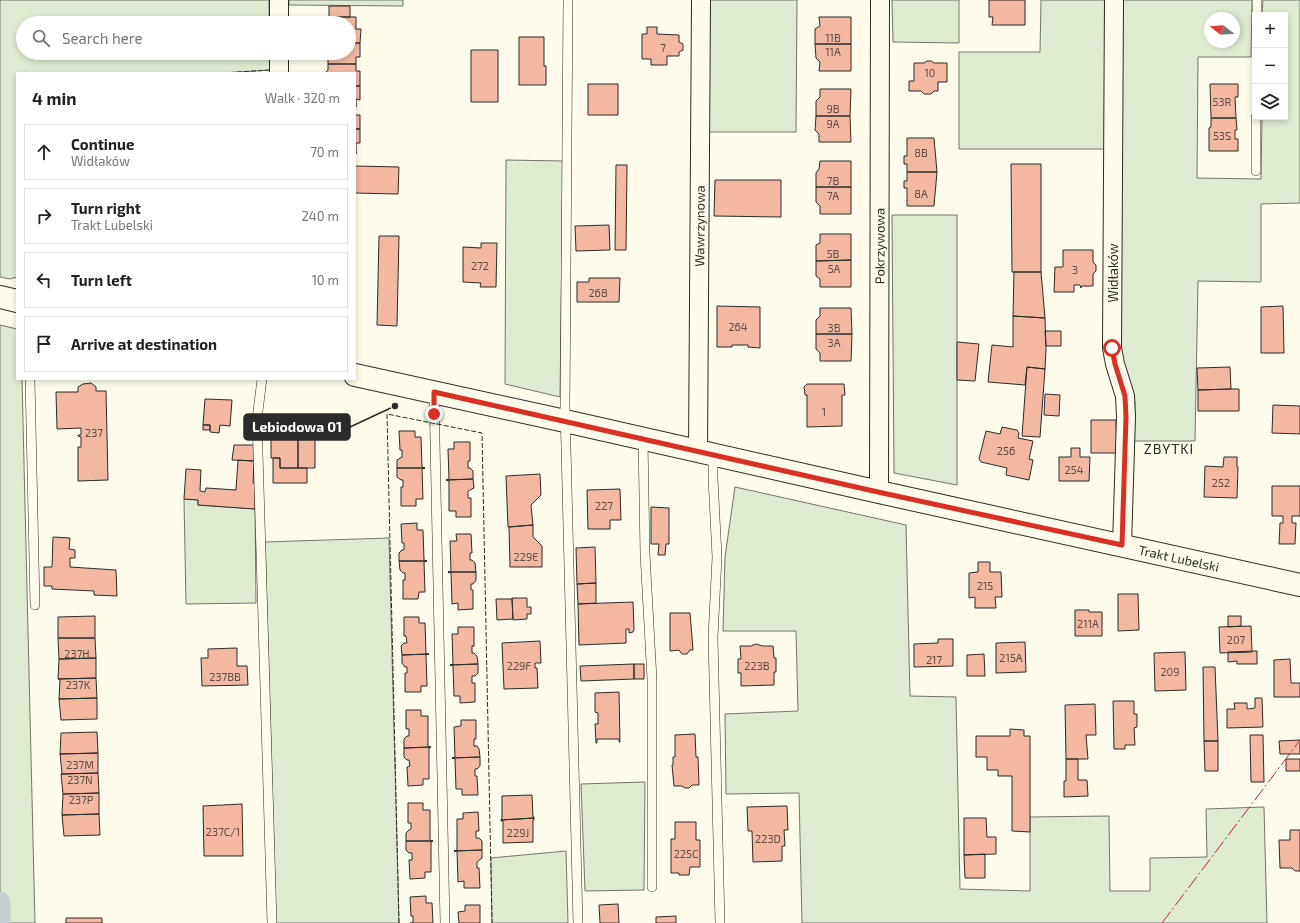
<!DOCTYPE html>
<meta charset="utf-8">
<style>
:root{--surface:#fff;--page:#f2f2f2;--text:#222;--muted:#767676;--line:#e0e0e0}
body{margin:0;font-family:"Exo 2",sans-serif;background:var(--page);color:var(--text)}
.controls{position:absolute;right:12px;top:12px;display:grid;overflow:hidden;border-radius:0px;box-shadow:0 2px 6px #0003}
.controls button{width:36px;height:36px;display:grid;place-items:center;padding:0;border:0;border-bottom:1px solid var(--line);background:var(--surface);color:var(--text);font:20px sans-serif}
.compass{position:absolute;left:1204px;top:12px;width:36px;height:36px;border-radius:50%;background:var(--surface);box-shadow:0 2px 6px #0003;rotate:287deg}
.stop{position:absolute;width:12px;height:12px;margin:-9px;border:3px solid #d93025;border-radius:50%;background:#fff}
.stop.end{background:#d93025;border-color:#fff;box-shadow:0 1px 4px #0008}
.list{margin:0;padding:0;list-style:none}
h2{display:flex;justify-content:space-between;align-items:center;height:52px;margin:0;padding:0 16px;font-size:17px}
h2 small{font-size:13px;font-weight:400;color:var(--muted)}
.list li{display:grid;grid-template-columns:26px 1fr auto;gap:12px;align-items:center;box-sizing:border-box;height:56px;margin:0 8px 8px;padding:0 8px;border:1px solid var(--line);border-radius:0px}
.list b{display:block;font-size:15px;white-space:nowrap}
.list p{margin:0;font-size:13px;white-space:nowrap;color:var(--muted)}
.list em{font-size:13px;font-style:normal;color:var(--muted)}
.icon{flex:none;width:22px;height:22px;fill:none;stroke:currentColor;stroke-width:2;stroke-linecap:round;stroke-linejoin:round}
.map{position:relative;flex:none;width:1300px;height:923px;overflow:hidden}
.search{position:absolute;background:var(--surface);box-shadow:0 2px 6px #0003;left:16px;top:16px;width:340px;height:44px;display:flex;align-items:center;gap:10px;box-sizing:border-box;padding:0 14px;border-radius:22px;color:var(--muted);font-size:15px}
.panel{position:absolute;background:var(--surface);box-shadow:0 2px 6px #0003;left:16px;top:72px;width:340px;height:308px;border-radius:0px}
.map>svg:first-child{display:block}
</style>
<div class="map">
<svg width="1300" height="923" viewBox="0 0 1300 923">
<rect width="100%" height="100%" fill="#fdfbea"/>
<!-- green -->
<path fill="#deebd1" stroke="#74746e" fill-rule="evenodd" d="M0,0H269V23H23V53H270V70L223,73H17V277L10,279L0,277Z
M289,0H403V6L289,5Z
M710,0H797L796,132H708Z
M892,0H959V43L893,42Z
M1041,0H1110L1109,149H959V52H1040Z
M1122,0H1252L1251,57H1198L1197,178L1261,179L1262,117H1285V15H1262L1263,0H1300V203L1261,204V282L1198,281L1195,441H1134L1135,402L1121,362ZM1210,18H1234V42H1210Z
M506,160L563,161L560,397L505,384Z
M892,215H957V485L894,473Z
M0,325L17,329V379H22L35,923H0Z
M735,487L906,525L910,696L956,697L960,889L1030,891V817L1109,816L1110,891H1150V858L1207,857L1206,809L1264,807L1267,923H802L799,793L726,794L725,714L798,711L796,631H723L725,557Z
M184,499L198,500V505L255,509L256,603L186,604Z
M389,538L399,923H276L265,542Z
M645,782L644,890L585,891L581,784Z
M566,851L568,923H492L491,858Z"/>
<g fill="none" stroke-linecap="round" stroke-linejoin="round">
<!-- canal -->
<path stroke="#c7d0d0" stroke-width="21" d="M0,902V923"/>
</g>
<!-- building -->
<path fill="#f2b8a0" stroke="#2b2b2b" d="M989,0H1025V25H992L993,17H989Z
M329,6H350V17H329Z
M328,17H356V29H361L360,43H349V23H328Z
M819,17H851V44H815V29L820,26Z
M647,27H657V34L679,35V42L683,44V50L679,52V56H667V65H651V59H642V34H647Z
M519,37H544V66H546V85H519Z
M349,43H360V57H356V64H328V58L323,54H307L349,53Z
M815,44H851V71H819L820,62L816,58Z
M471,50H498V102H471Z
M927,61H931L934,63H947V82H938V91H934L931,94H924L921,91H909V81H914V63H924Z
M328,64H356V71H360V86H355V73H325L328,70Z
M588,84H618V115H588Z
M1210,84H1238V97H1235L1236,118H1211Z
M355,86H360V100L356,99V107Z
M820,89H851L850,116H816V101L820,97Z
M355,107V115H360V129H355Z
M816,116H850L851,142H819V134L815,130Z
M1211,118H1236L1237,130H1235V139H1238V151H1209V128L1211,127Z
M355,129H360V143H356V154Z
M907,138H934L937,172H907V164H904V156H907Z
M820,161H851V187H816V173L819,169Z
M1011,164H1041V272H1012Z
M616,165H627L626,250H615Z
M355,166L399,167L398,194L355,193Z
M907,172H937L934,206H907V188H904V181H907Z
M715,180H781V217L714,216Z
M816,187H851V214H820V206L816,202Z
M609,225L610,250L576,251L575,226Z
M820,234H851V260L816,261V245L820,243Z
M379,236H399L397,326L377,325Z
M481,243H497L496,287H480L481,283L463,282V247L481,248Z
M1063,250H1093V262L1096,265V271L1093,274V286H1082L1081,288L1080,285H1074V292H1054L1055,267H1063Z
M851,260V287H820V279L816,276V261Z
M1014,272H1041L1045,318L1013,316Z
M589,278H620L619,302H577V282H589Z
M717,306L760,307V348L748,347V345H732V347H717Z
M1283,306L1284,353H1261V307Z
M820,308H851L852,334H816V320L820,316Z
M1013,316L1045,318L1046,349L1045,369L1027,367L1025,385L988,382L992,345L1013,347Z
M1045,331H1061V346H1046Z
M816,334H852L851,361H820V353L816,349Z
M957,342L979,344L975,381L957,380Z
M1027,367L1045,369L1040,437L1022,436Z
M1230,367L1231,389L1198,390L1197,368Z
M91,383L96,387V391H106L108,480L78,481V447H81V437L78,436V435H81V428L57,429L56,392H78V387L83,384Z
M807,384H844L845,395H842V426L807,427V395H805L804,387Z
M1231,389H1239V411H1198V390Z
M1045,394L1060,395L1059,416L1044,415Z
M205,399L232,400L230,426L220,425L219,433L210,432V425H203Z
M1273,405L1300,406V434L1272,433Z
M1091,420H1116L1117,453H1091Z
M203,425H210V430H203Z
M1002,427L1017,430L1019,433L1018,438L1033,441L1029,459L1033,460L1029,480L1006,475L1007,468L981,462L979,459L986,431L1000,434Z
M399,431H415V437H421L422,467L425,468H397V460L402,457V450H400Z
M271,434H298V468H280V458H271Z
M298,434L315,435V468H298Z
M454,442H470V461H468V468H470L473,471V479L446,480L449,479L448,449H454Z
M234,445H254V461L232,460Z
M1071,448H1080V457H1090L1089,481H1059V457H1071Z
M1224,457H1237V467H1238L1237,498L1204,497L1205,466L1223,467Z
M273,458H280V468H307V483H273Z
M238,460L254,461L253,483H255V509L198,505V500L184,499L186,469L201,470L200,491L205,492L206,488L236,490Z
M397,468H425L422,469L423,499H416V506H401V487H403V480H401L397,477Z
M540,474L541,495L531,505L533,525L508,527L506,476Z
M473,479L474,488L468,491V498H471V517H456V511H449V481L446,480Z
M1272,486H1300V516H1292V523H1296L1295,544H1279L1280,523H1283V516H1272Z
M620,489L621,520H610V529H588L587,490Z
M651,507L669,508V544H666L665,555H658L659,544H651Z
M417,523V530H423L424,560L427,561H399V553L402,550H404V543H402L401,524Z
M533,525V537L542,546V567H510L509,527Z
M456,534H471L472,553H470V560H472L475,563L476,572H448H451L450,541H457Z
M53,537L70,538L69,549L75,550V558H70V567L116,570L117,596L94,595V591L52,589V586H44V567H52Z
M595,547L596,583L577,584L576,548Z
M399,561H427L424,562L425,592H419L418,599H403V580H405V573H403L400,570Z
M978,562H990V572H1001L1002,597H995L996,608H975V597L969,598V573L978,572Z
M448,572H476V580L473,584H471V590H473V609L458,610V603L452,604L451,573Z
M596,583V603L578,604L577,584Z
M1118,594H1138L1139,630L1118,631Z
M512,598H527V607H531V614H527V619L513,620Z
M496,599H512L513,619L497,620Z
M633,602L634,629L633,632L629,633V629H626V643L579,645L578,604Z
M1075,610H1089V612H1102V636H1075Z
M670,613H690L693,650H690L687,654H682L679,650L670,651Z
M95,616V638H58V617Z
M1228,616H1241V626L1228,627Z
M404,617H419V623H425L426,654H429L402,655L401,646L404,643H407L406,636H404Z
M1251,626L1252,652L1220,653L1219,627Z
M458,627H474V646H472V653H474L477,656L478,664L450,665L453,664L452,634H458Z
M58,638H95L96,658L59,659Z
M938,639H953V666L914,667V644L938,643Z
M540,641L541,663H535V668H537L538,688L504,689L502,643Z
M1025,642L1026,672L996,673V643Z
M756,644L763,646H773L774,658H776V672H774V685L741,686V673H738V659H741L740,646H751Z
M237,648V666H247L248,685L202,686L201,658H208V649Z
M1257,651V664H1237V661L1228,662V652Z
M1185,652L1186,690L1155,691L1154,653Z
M429,654L426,655L427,686H421V692H405V673H407V667H405L402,663V655Z
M984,654L985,676H967V655Z
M96,658V678L58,679L59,659Z
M1290,659L1291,683H1300V697H1274V660Z
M478,664V673L475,676H472V683H475V702L460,703V696H454L453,666L450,665Z
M634,664V679L581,681L580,666Z
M634,664H644V679H634Z
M1203,667H1215L1218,741H1204Z
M96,678L97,698L59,699L60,680L58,679Z
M619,692L620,742H619V739H597V743H596L595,724H598V713L595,712V693Z
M97,698V719L61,720L59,699Z
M1255,698H1262L1263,727L1227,728V709H1235L1234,703H1247V709L1255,708Z
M1113,701H1134V714H1137V727L1134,728L1135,745H1125V749H1114Z
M1095,704L1096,735H1086L1088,759H1066L1065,705Z
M406,710H421V716H428V747H431L404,748V739L407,736H409V729H406Z
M461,720H476V739H474V746H477L479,749L480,757L452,758L455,757L454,727L461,726Z
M1010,729L1024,730V736H1030V832L1012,831V776H998V770H987V757H976V736H1010Z
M97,732L98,753L60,754L61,733Z
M695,734L696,757H698L699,785H692L689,788H685L682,786H674L672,765H673V757H675V735Z
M1250,735H1263L1264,782H1251Z
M1300,740V754H1280L1279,741Z
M1204,741H1218V771H1205Z
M431,747L429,748V779H423V785L408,786L407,767L410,766L409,760H407L404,757V748Z
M98,753V773L61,774L62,773L60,754Z
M480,757V766L477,769H475V776H477L478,795H462V789H456L455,759L452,758Z
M1066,759H1078V780H1087L1088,796L1064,797V781H1066Z
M1286,759H1300V771H1286Z
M98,773L99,793L63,794L61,774Z
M99,793V814L62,815L63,794Z
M532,795L533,817H534V818L501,820L502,818V796Z
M408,803H423V810H430V840L433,841H406V833L409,830L411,829V823H408Z
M242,804L243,856H204L203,806Z
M787,806L788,830H784L785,846H782V861L753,862L752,831H748L747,807Z
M478,812L479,831H476V838H479L482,841V850L454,851L457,850V819H463V813Z
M99,814L100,835L64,836L62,815Z
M534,818V820H533V842L503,843V821H501V820Z
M964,818H986L987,837H996V854L964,855Z
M675,822H696V840H700V867H690L689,875H679V873H671V839H675Z
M1290,830H1300V871H1295L1292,868H1280L1279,840H1290Z
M406,841H433L431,842V872H425V878L410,879L409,860H412V853H409L406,850Z
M482,850V858L477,862V868H479L480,888H464V881L458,882L457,851H454Z
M985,854V878H965L964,855Z
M426,896V903H432L433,923H410H413V916H411L410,897Z
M618,904L619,923H600L599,905Z
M465,905H480V923H459L458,912L465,911Z
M676,916V923H656V917Z
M66,918H102V923H66Z"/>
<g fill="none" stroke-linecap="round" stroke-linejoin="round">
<defs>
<path id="service" d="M568,0L565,408L578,923
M1257,15V0
M1256,171V117
M30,379L35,605
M262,379L257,419L272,923
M434,392L445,923
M643,439L645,554L652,679V887
M713,455V478L717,557L713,637L720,923"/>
<g id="minor">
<path d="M279,0V23"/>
<path d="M1114,0L1112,348L1115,364L1125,396L1126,417L1122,545"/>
<path d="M279,53V73"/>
<path id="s1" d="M698,451L701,0"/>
<path id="s2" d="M879,492L880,0"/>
</g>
<g id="tertiary">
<path d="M0,297L17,301"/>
<path id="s3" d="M355,375L565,421L879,492L1300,585"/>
</g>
</defs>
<!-- service casing -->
<use href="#service" stroke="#2b2b2b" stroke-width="10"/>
<!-- minor casing -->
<use href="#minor" stroke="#2b2b2b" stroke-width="20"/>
<!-- tertiary casing -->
<use href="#tertiary" stroke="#2b2b2b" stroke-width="24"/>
<!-- service -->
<use href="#service" stroke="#fdfbea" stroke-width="9"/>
<!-- minor -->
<use href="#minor" stroke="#fdfbea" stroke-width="18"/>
<!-- tertiary -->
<use href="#tertiary" stroke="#fdfbea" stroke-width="22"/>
<!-- fence -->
<path stroke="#2b2b2b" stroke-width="1" stroke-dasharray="5 2" stroke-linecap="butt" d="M223,73L270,70V73
M399,923L387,414L482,433L492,923"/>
<!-- power -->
<path stroke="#c62828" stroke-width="1" stroke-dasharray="14 3 2 3" stroke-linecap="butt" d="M1162,923L1300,740"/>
</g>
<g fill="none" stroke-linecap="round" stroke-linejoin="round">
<!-- route -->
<path stroke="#d93025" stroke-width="5" d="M434,414V392L878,492L1122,545L1126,417L1125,396L1115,364L1112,348"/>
</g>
<g text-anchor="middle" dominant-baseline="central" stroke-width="3" stroke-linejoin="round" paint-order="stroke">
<!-- number labels -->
<g font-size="11" fill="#5d4e48">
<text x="833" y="37">11B</text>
<text x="663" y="47">7</text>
<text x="833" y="51">11A</text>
<text x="930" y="72">10</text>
<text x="1222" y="101">53R</text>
<text x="833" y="108">9B</text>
<text x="833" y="123">9A</text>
<text x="1222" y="135">53S</text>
<text x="921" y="152">8B</text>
<text x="833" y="180">7B</text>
<text x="921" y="193">8A</text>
<text x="833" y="195">7A</text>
<text x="833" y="253">5B</text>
<text x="480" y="265">272</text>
<text x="834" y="268">5A</text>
<text x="1075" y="269">3</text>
<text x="598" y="292">268</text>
<text x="738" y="326">264</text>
<text x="834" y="327">3B</text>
<text x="834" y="342">3A</text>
<text x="824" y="411">1</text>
<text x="94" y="432">237</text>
<text x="1006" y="450">256</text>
<text x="1074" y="469">254</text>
<text x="1221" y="482">252</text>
<text x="604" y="505">227</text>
<text x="526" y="556">229E</text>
<text x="985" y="585">215</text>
<text x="1088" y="623">211A</text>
<text x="1236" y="639">207</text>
<text x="77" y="653">237H</text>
<text x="1011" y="657">215A</text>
<text x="934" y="659">217</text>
<text x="519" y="665">229F</text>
<text x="757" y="665">223B</text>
<text x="1170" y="671">209</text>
<text x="225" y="676">237BB</text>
<text x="78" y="684">237K</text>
<text x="80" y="764">237M</text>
<text x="80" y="779">237N</text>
<text x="81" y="799">237P</text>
<text x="223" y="831">237C/1</text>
<text x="518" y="832">229J</text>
<text x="768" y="838">223D</text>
<text x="686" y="853">225C</text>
</g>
<!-- street labels -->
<g font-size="13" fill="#2b2b2b" stroke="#fdfbea">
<text stroke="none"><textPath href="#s1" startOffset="225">Wawrzynowa</textPath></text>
<text stroke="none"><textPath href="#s2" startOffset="246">Pokrzywowa</textPath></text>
<text transform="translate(1113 273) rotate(-90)">Widłaków</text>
<text stroke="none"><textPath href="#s3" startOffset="844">Trakt Lubelski</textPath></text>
</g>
<!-- neighbourhood labels -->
<g font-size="14" letter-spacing="1" fill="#2b2b2b" stroke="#fdfbea">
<text x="1169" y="448">ZBYTKI</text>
</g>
</g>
<!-- callouts -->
<path fill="none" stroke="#2b2b2b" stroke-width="1.5" d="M395 406L350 427"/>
<circle fill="#2b2b2b" stroke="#fdfbea" stroke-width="1.5" cx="395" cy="406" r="4"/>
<rect fill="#2b2b2b" stroke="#2b2b2b" stroke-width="1.5" x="244" y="414" width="106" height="26" rx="4"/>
<g font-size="14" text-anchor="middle" font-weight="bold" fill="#fff">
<text x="297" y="432">Lebiodowa 01</text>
</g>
</svg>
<div class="controls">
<button>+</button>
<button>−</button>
<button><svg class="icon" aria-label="layers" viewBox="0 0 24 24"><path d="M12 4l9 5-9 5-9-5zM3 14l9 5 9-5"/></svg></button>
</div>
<svg class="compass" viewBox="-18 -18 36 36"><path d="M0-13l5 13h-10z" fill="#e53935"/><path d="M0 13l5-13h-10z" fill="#767676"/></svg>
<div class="stop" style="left:1112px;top:348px"></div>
<div class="stop end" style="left:434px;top:414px"></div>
<div class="search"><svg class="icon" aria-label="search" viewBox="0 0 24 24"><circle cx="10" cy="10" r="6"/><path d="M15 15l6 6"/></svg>Search here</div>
<section class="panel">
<h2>4 min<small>Walk · 320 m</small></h2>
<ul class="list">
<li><svg class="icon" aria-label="ahead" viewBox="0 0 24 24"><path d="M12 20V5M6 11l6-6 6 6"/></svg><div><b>Continue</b><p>Widłaków</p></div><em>70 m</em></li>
<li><svg class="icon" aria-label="right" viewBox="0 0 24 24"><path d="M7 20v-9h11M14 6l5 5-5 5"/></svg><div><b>Turn right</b><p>Trakt Lubelski</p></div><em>240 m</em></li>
<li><svg class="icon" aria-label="left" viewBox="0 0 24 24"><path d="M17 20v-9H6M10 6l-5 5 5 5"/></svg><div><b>Turn left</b></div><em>10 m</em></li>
<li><svg class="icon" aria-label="arrive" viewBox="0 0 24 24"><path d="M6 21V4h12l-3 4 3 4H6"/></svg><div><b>Arrive at destination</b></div></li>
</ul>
</section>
</div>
